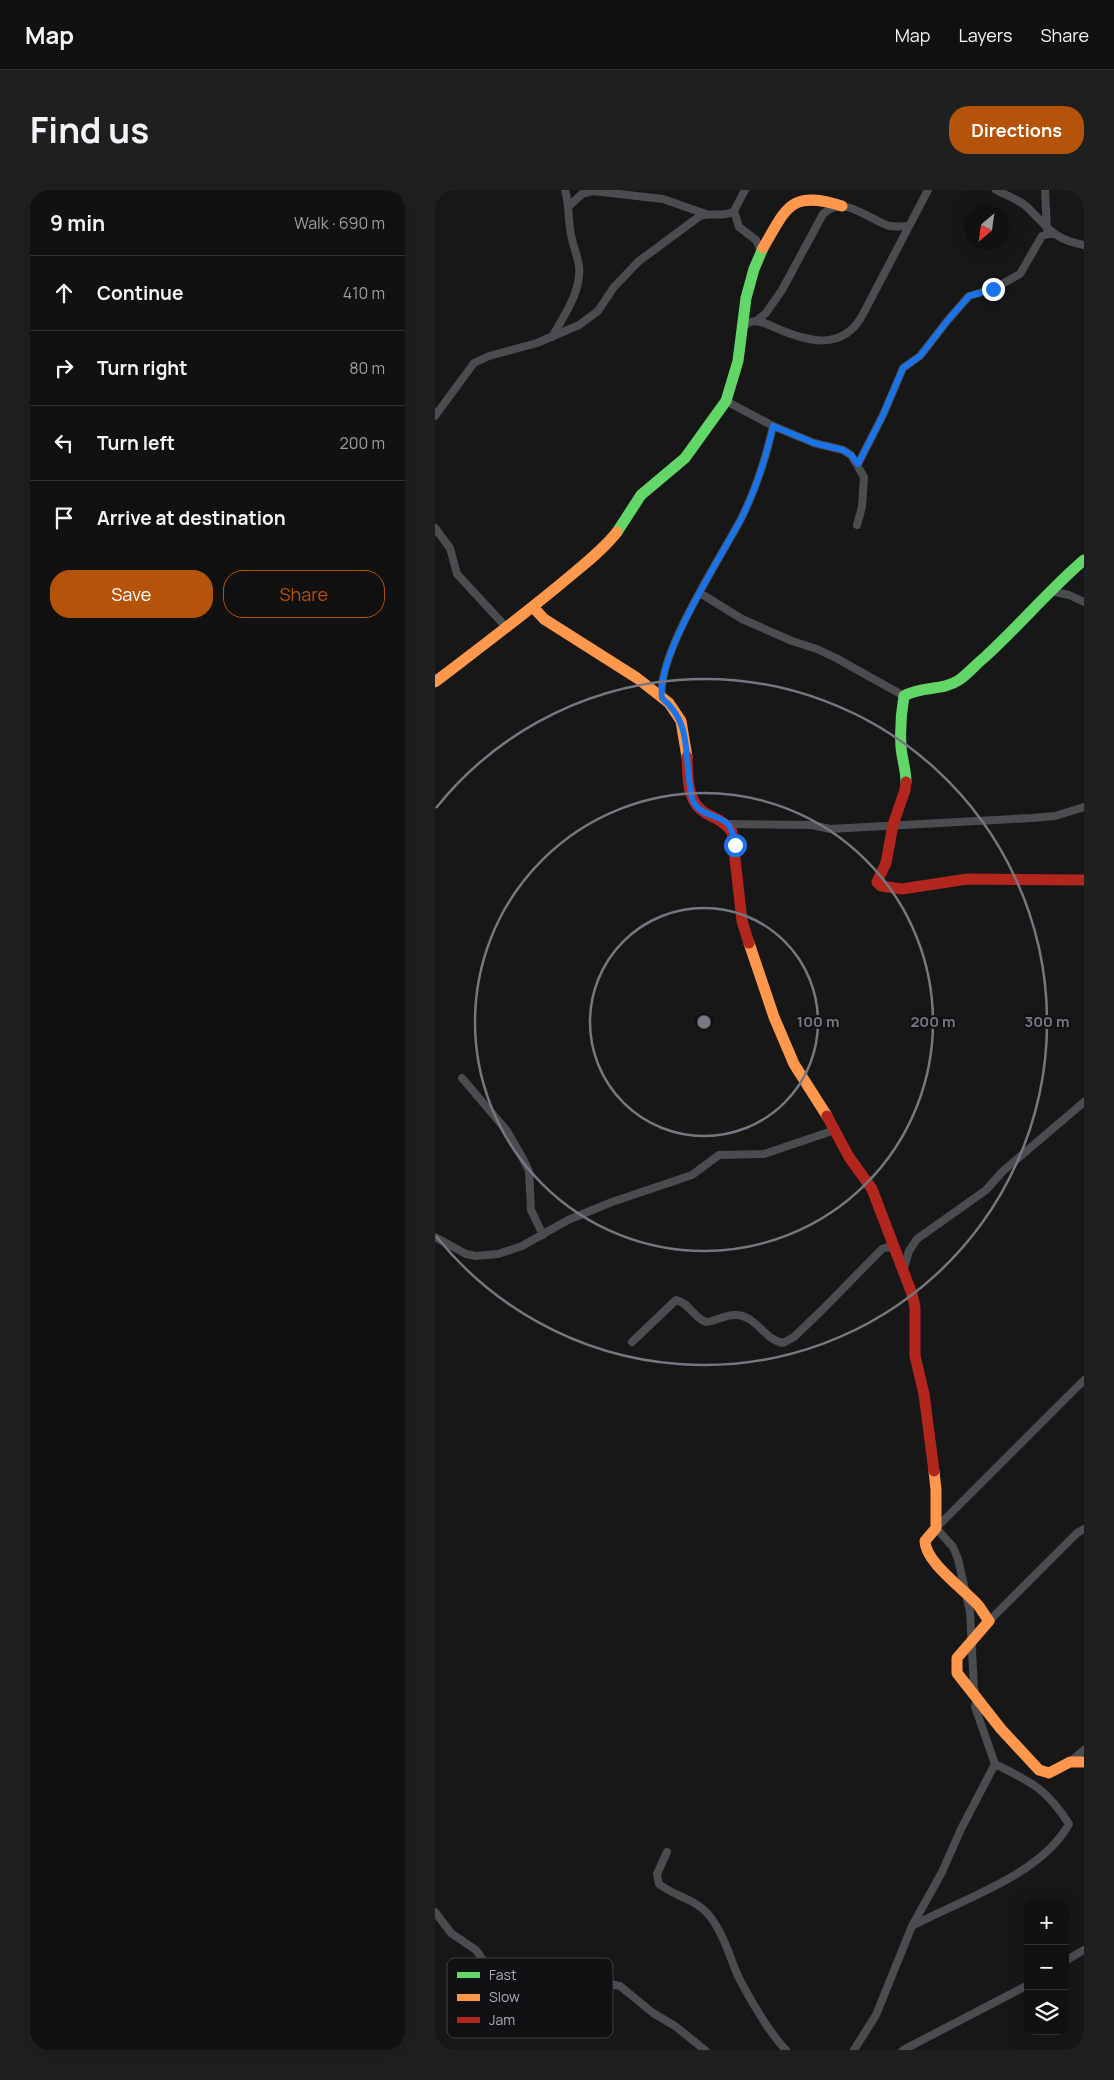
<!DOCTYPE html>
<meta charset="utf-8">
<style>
:root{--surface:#111;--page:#1e1f1f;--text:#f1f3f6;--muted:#9c9d9f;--line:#303131;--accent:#b45309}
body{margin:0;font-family:Manrope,sans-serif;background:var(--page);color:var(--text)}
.controls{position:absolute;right:15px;bottom:15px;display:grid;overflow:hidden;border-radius:10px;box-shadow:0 5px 20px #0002}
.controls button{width:45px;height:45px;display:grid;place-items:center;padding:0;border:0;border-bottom:1px solid var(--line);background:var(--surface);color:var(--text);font:25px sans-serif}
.compass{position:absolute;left:529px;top:15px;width:45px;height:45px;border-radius:50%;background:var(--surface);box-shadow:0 5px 20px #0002;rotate:209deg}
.stop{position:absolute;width:15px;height:15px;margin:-11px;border:4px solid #1a73e8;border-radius:50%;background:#fff}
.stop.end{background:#1a73e8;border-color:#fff;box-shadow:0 1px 5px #0008}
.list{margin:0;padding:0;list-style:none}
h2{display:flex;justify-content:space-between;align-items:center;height:65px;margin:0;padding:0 20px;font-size:21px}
h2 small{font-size:16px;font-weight:400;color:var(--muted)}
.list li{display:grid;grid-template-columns:32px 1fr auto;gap:15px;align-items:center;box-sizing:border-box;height:75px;padding:0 20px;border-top:1px solid var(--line)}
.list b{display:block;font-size:19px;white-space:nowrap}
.list em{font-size:16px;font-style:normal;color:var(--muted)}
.actions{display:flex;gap:10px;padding:15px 20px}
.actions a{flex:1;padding:11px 0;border:1px solid var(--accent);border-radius:20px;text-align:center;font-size:18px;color:var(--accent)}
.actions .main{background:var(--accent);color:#fff}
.icon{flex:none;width:28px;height:28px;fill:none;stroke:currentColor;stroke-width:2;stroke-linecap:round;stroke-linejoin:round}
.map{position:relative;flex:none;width:649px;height:1860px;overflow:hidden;border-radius:20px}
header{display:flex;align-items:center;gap:30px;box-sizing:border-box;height:70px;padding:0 25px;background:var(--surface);border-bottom:1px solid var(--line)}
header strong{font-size:24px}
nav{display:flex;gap:28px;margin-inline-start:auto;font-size:18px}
.intro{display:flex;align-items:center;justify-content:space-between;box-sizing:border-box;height:120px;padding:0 30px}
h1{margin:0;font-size:35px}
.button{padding:12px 22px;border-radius:20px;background:var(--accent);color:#fff;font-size:18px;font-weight:700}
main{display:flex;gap:30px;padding:0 30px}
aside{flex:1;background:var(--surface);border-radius:20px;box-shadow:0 5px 20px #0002}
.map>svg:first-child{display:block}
</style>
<header>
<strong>Map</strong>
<nav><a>Map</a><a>Layers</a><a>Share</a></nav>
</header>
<div class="intro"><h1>Find us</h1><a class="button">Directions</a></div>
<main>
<aside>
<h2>9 min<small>Walk · 690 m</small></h2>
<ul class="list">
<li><svg class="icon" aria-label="ahead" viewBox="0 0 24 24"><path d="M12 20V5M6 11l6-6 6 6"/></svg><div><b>Continue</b></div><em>410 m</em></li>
<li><svg class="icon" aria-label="right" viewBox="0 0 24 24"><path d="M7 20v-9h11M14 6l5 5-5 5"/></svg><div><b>Turn right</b></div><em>80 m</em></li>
<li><svg class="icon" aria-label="left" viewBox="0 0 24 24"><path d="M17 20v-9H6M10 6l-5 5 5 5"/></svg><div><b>Turn left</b></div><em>200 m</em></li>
<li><svg class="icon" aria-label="arrive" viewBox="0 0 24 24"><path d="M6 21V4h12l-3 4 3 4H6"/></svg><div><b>Arrive at destination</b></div></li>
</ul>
<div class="actions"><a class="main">Save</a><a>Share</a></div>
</aside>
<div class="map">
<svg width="649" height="1860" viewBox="0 0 649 1860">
<rect width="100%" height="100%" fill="#171717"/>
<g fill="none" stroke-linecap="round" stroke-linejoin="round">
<!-- street -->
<path stroke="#4b4c50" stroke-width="8" d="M561,0C571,5 583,9 592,17C613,37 617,49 649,55
M610,0L612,39
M134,16L147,4L158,1L228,9L271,24
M299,21L304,37L321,50L326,61
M321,131L331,123L347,100L388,24C409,4 432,29 454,36C460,37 467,36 474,36
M309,136C310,136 314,132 315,132C323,129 334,135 341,138C373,152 407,161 427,126L493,0
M117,147C129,126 147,100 144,76C142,63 136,51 135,38C133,25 134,13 130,0
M291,211L338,236L379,253L408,260L416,265L429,287L427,317L422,335
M0,226L39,173L54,166L102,153L144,135L163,121L179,97L204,71L265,26C277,22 288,28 299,21L310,0
M423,274L448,225L468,178L485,166L513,130L534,106L558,99L585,84L607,46L618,43
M0,338L15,358L22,384L72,438
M615,401L634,405L649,412
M265,403L307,429L357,451L382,459L401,468L469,506
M227,508C221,465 285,369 306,329C321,299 331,268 338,236
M293,634L377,635L395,639L597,628L620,626L649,617
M27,888L72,941L87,967L94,981L96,1020L108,1045
M0,1047L31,1064L41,1066L63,1064L87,1056L133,1030L177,1012L257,985L284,965L329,964L400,940
M468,1081L474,1061L482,1049L551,1000L568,981L649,912
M197,1152L241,1110C253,1112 259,1128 271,1132C282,1131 290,1124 302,1125C322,1126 329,1150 348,1153L359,1147L388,1119L447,1059L453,1057L461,1059
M554,1431L642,1343L649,1339
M635,1572L649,1560
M232,1662L222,1684L224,1694C239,1706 260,1709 273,1724C288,1742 294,1765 303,1786C313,1806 335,1844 351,1860
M0,1722L16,1743L41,1760L54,1779L65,1786L90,1792L156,1790L185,1796L218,1823L240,1836L270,1860
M477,1736C527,1709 605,1686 634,1634C611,1598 596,1592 560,1574L540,1517L542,1509L539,1499L535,1422L523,1369L518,1357L501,1338L649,1190
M630,1771L649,1760
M419,1860L441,1825L477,1736L507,1682L526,1639L560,1574
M468,1860L593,1795"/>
<!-- fast -->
<path stroke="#63d668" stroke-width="11" d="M182,342L206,305L250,268L291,211L303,171L311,108L319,79L328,58
M471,592C471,580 467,569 466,557C465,540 466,523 469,506C486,496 508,501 524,490C533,484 541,474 550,467C584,436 614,400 649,370"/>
<!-- slow -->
<path stroke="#ff974d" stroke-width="11" d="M328,58C352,17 355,0 407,16
M98,417L109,429L202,488L234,513L246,531L252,567
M0,492C43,459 86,427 128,392C147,376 167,361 182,342
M314,753L339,827L359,874L392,926
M499,1281L501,1300V1338L490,1351C490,1372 529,1399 543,1415C547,1420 550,1426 554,1431L522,1468V1483L566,1539L604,1580L614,1583L635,1572H649"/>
<!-- jam -->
<path stroke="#b3261e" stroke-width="11" d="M252,567C253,587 251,613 272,624C282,629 290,632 297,642L307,731L314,753
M471,592L470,600L458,635L451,673L442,692L446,696L467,699L532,689L649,690
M392,926L414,967L437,999L477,1104L480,1117V1166L489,1204L499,1281"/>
</g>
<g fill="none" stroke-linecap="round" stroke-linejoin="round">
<!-- route -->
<path stroke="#1a73e8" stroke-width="6" d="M300,655C298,649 298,639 293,634C282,624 265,626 258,611C255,604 255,596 254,588C250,556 254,531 227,508C221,466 285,369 306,329C321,299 331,268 338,236L379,253L408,260L416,265L423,274L448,225L468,178L485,166L513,130L534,106L558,99"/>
</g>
<!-- distance rings -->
<g fill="none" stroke="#757880" stroke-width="2.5">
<circle cx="269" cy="832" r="114"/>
<circle cx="269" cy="832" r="229"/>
<path d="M1 618A343 343 0 1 1 1 1046"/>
</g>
<!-- legend -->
<rect x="12" y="1768" width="166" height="80" rx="8" fill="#111113" stroke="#3e4045" stroke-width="1"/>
<rect x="22" y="1782" width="23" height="6" fill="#63d668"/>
<rect x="22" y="1804" width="23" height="7" fill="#ff974d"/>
<rect x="22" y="1827" width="23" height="6" fill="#b3261e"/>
<g font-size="14" fill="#a8adb8">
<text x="54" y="1790">Fast</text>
<text x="54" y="1812">Slow</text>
<text x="54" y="1835">Jam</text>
</g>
<circle cx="269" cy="832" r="8" fill="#757880" stroke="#111113" stroke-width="2.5"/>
<g font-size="15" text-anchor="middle" font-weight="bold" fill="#757880" stroke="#111113" stroke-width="4" stroke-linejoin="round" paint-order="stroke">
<text x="383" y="837">100 m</text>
<text x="498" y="837">200 m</text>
<text x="612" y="837">300 m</text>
</g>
</svg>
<div class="controls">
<button>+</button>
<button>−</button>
<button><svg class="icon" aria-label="layers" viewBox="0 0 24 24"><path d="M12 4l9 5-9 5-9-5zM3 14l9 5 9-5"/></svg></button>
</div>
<svg class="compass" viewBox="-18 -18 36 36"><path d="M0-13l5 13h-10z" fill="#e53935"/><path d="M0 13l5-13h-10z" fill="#9c9d9f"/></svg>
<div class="stop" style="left:300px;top:655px"></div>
<div class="stop end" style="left:558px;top:99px"></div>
</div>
</main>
